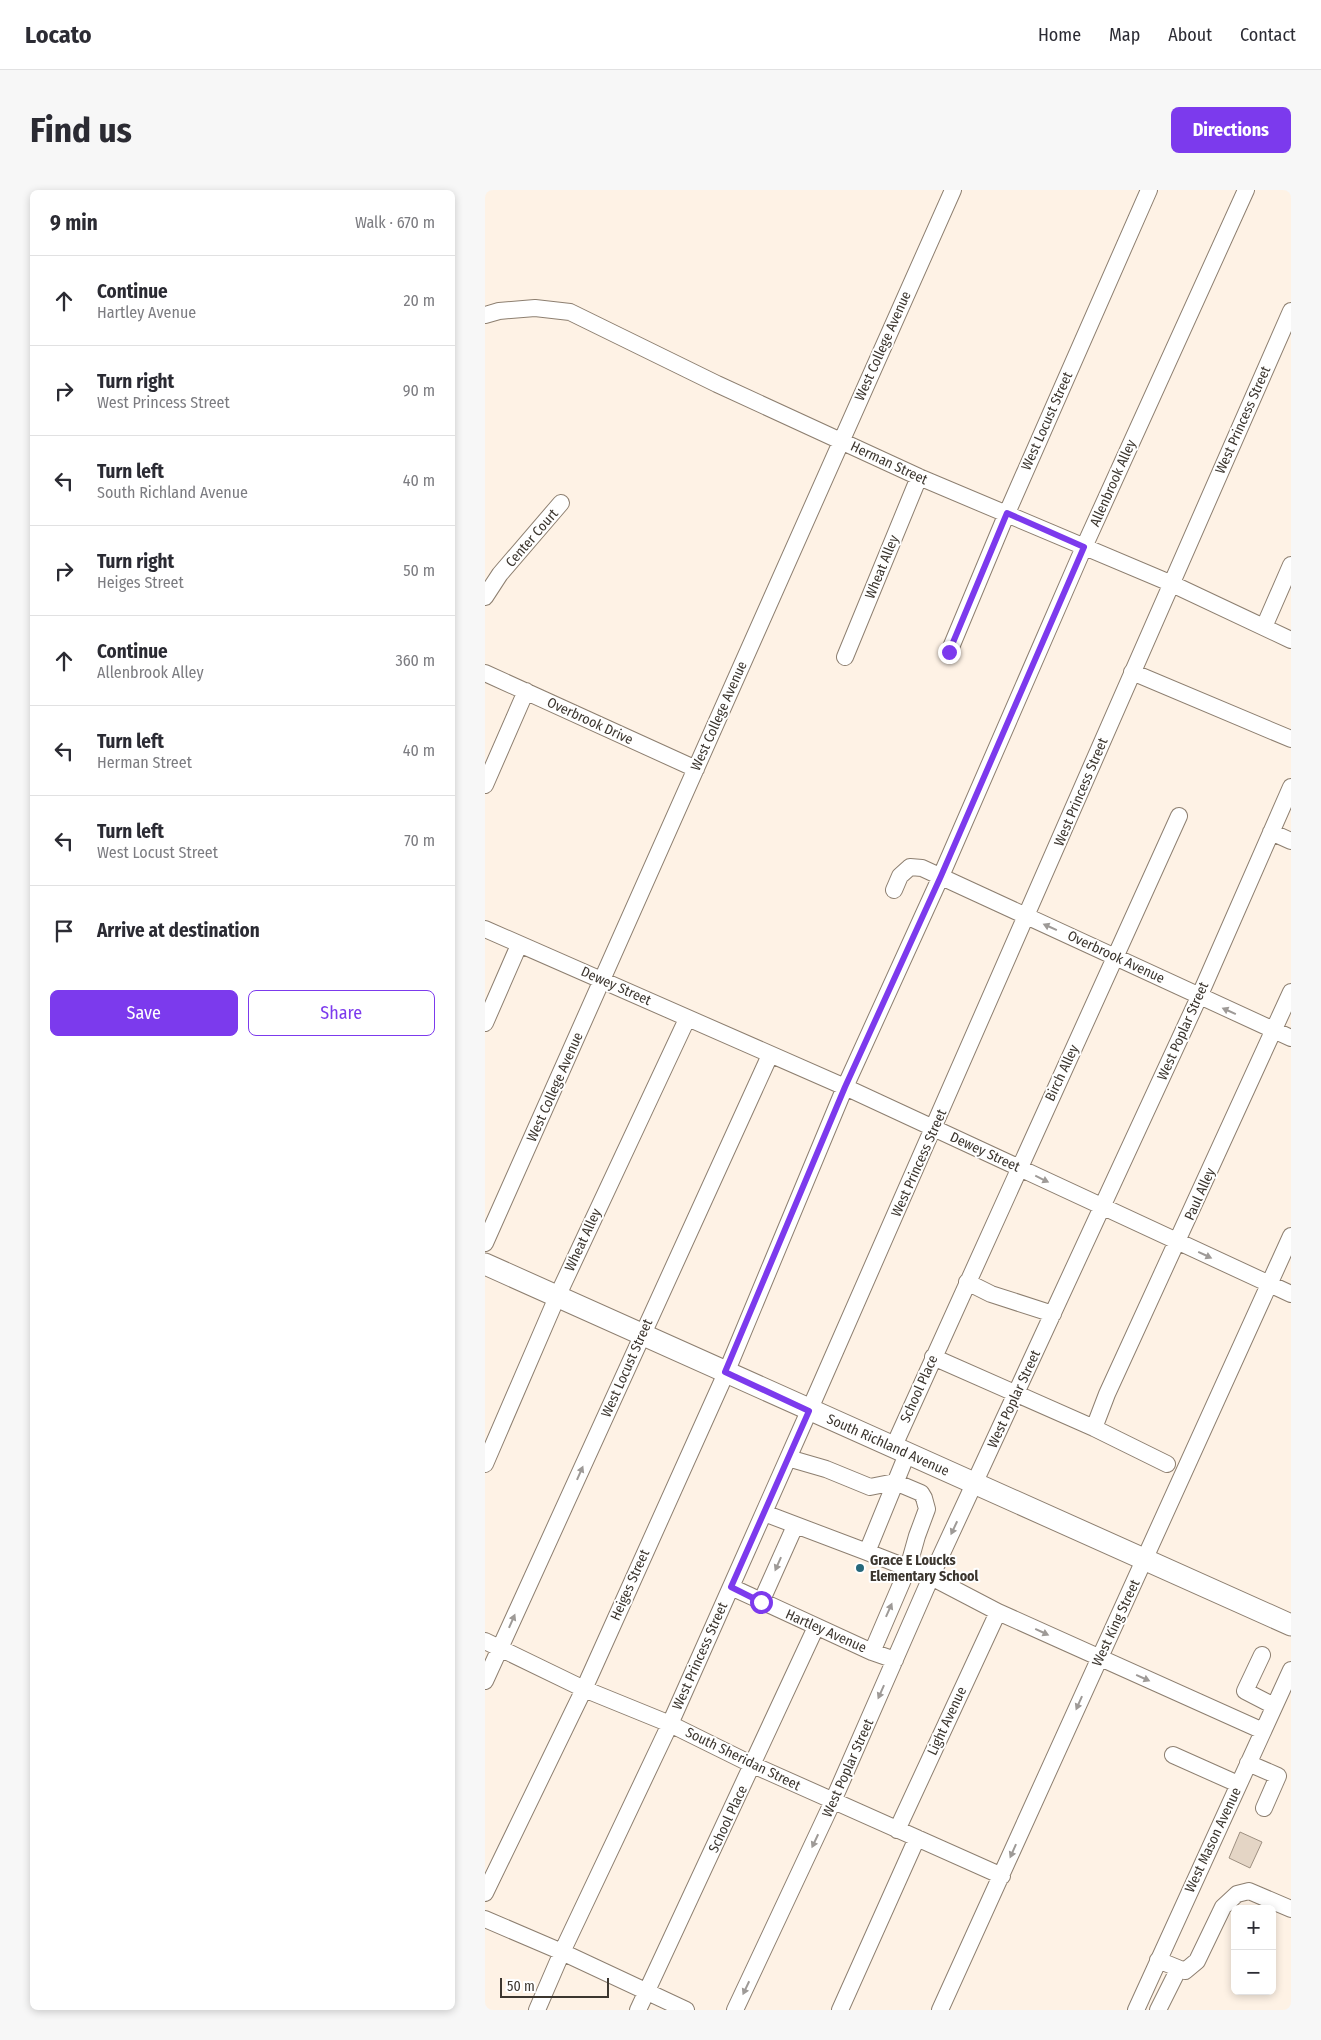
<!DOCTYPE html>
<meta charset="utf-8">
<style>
:root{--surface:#fff;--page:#f7f7f7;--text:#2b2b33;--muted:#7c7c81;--line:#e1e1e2;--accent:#7c3aed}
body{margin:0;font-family:"Fira Sans Condensed",sans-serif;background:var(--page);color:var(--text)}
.controls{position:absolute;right:15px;bottom:15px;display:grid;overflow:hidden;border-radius:8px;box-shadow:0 2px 8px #0003}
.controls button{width:45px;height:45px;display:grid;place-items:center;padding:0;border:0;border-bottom:1px solid var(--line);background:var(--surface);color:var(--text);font:25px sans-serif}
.scale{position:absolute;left:15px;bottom:12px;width:109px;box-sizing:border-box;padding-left:5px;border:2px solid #3c362f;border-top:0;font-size:14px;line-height:18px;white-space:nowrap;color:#3c362f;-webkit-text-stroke:4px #fff;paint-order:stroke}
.stop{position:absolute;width:15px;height:15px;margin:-11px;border:4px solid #7c3aed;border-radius:50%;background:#fff}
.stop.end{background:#7c3aed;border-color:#fff;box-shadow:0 1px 5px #0008}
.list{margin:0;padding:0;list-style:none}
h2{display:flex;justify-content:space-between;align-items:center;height:65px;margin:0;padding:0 20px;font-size:21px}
h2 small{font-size:16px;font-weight:400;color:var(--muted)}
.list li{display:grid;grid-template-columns:32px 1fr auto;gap:15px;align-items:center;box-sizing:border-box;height:90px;padding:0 20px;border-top:1px solid var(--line)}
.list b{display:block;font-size:19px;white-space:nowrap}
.list p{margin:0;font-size:16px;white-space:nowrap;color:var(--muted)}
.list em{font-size:16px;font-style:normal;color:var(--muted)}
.actions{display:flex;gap:10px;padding:15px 20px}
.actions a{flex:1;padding:11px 0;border:1px solid var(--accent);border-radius:8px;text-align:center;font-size:18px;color:var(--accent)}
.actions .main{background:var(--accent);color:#fff}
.icon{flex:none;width:28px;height:28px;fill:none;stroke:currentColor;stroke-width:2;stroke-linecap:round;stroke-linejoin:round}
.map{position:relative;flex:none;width:806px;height:1820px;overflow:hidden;border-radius:8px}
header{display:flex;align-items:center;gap:30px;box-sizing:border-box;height:70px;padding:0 25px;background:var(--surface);border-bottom:1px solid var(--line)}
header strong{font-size:24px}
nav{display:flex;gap:28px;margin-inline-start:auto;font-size:18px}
.intro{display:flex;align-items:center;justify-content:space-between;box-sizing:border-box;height:120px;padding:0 30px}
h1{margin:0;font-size:35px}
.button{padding:12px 22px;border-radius:8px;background:var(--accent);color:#fff;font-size:18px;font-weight:700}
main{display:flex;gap:30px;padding:0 30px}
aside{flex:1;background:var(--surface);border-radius:8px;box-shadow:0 2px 8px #0003}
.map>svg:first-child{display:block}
</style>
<header>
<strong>Locato</strong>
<nav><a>Home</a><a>Map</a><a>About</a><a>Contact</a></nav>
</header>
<div class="intro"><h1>Find us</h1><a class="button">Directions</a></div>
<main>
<aside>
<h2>9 min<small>Walk · 670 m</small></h2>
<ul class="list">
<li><svg class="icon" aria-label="ahead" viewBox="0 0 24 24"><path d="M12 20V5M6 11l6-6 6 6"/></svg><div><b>Continue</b><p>Hartley Avenue</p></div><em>20 m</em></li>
<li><svg class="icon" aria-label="right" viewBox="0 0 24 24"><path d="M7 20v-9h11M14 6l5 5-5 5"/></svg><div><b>Turn right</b><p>West Princess Street</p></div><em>90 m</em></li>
<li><svg class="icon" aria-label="left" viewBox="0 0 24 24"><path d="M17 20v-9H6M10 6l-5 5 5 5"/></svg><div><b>Turn left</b><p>South Richland Avenue</p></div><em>40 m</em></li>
<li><svg class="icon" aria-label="right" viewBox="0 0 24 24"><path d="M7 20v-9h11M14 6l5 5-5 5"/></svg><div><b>Turn right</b><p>Heiges Street</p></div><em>50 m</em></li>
<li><svg class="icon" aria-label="ahead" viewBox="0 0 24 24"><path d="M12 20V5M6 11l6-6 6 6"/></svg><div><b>Continue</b><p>Allenbrook Alley</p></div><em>360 m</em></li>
<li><svg class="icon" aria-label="left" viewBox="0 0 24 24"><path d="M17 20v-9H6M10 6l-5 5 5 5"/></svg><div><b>Turn left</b><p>Herman Street</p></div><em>40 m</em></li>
<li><svg class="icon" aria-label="left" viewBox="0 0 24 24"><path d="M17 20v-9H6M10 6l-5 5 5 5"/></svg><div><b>Turn left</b><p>West Locust Street</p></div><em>70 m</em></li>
<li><svg class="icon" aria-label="arrive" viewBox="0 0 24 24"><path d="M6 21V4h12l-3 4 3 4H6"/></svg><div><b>Arrive at destination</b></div></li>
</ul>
<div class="actions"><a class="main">Save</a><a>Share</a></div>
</aside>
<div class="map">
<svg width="806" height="1820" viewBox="0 0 806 1820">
<rect width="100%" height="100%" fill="#fef2e5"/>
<!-- building -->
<path fill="#e4d5c5" stroke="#9e9081" d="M755,1642L777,1652L765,1678L744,1668Z"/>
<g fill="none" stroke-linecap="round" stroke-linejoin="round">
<defs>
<path id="minor" d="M0,125L14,121L50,118L85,122L232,194L434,287L685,393L806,450
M0,407L15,384L76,313
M779,437L806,375
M464,462L522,323L664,0
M360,467L434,287
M647,482L806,549
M0,483L211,579
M0,595L41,501
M786,642L806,651
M409,700L415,686L425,677L437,678L806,848
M0,739L360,897L806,1104
M0,833L34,755
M0,1053L468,0
M482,1092L506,1104L568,1124
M448,1167L609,1238L682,1274
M609,1238L622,1204L806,802
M408,1258L694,626
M422,1264L382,1362L446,1387L513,1422L778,1541
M303,1268L341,1279L385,1297L410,1292L436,1303L439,1308L442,1319L432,1346L423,1378L387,1462
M0,1274L72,1107L202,829
M279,1323L382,1362
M246,1397L387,1462L410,1470
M276,1412L310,1336
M0,1451L99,1499L185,1534L268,1575L517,1686
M777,1465L760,1501L789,1516
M0,1491L285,865
M688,1565L753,1594
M763,1573L793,1586L779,1618
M412,1640L513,1422
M0,1703L99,1499L241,1183L360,897L456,686L599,357L761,0
M0,1729L77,1762L201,1820
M673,1770L700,1781L712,1771L738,1717L752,1704L764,1701L806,1719
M52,1820L77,1762L185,1534L324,1221L806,121
M153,1820L331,1437
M250,1820L348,1611L446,1387L714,807L806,597
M355,1820L432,1648
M455,1820L806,1046
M651,1820L806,1480
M673,1820L693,1780"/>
<path id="major" d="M0,1074L806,1435"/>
</defs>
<!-- minor casing -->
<use href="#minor" stroke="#8d7f70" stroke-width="18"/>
<!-- major casing -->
<use href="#major" stroke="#8d7f70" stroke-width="23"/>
<!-- minor -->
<use href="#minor" stroke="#fff" stroke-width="16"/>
<!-- major -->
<use href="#major" stroke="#fff" stroke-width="21"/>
</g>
<!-- one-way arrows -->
<defs><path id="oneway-solid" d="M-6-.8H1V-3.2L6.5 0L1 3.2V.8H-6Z" transform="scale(1.25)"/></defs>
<g fill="#9e9a97">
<use href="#oneway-solid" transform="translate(565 737) rotate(-156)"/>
<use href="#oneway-solid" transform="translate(744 821) rotate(-156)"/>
<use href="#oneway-solid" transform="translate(557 989) rotate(26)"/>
<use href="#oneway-solid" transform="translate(720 1065) rotate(25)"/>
<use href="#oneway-solid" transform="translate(95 1283) rotate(-66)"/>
<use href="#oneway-solid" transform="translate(469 1338) rotate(115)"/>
<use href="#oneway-solid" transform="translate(293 1374) rotate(114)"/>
<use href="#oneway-solid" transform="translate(404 1420) rotate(-66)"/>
<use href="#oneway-solid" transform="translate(27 1431) rotate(-66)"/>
<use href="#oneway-solid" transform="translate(557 1442) rotate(25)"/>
<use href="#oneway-solid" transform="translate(658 1488) rotate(24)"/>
<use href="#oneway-solid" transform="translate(396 1502) rotate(114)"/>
<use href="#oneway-solid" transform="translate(594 1513) rotate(114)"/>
<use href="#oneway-solid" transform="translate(330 1651) rotate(115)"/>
<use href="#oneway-solid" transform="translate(528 1661) rotate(114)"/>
<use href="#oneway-solid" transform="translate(261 1798) rotate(115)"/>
</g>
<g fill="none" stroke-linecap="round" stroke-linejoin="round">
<!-- route -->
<path stroke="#7c3aed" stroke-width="6" d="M276,1412L246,1397L324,1221L240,1182L360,897L456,686L599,357L522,323L464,462"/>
</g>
<!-- markers -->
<circle fill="#26687b" stroke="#fff" stroke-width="2" cx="375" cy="1378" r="5"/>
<g text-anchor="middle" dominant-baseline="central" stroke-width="4" stroke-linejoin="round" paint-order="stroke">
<!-- street labels -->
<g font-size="14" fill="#3c362f" stroke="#fff">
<text transform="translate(398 156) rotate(-66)">West College Avenue</text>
<text transform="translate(758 230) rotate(-66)">West Princess Street</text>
<text transform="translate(562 231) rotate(-66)">West Locust Street</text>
<text transform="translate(404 273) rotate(25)">Herman Street</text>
<text transform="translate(628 293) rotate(-66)">Allenbrook Alley</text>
<text transform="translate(47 348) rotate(-49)">Center Court</text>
<text transform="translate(397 377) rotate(-68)">Wheat Alley</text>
<text transform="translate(234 526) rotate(-66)">West College Avenue</text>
<text transform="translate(105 531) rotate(25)">Overbrook Drive</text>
<text transform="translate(596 602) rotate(-67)">West Princess Street</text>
<text transform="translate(631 767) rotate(25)">Overbrook Avenue</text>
<text transform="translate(131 796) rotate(24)">Dewey Street</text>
<text transform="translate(698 841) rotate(-66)">West Poplar Street</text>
<text transform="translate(577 883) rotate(-65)">Birch Alley</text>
<text transform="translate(70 897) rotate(-66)">West College Avenue</text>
<text transform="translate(500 962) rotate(25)">Dewey Street</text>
<text transform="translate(434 973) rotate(-66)">West Princess Street</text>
<text transform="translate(715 1004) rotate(-66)">Paul Alley</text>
<text transform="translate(98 1050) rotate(-65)">Wheat Alley</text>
<text transform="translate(142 1178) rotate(-66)">West Locust Street</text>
<text transform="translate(434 1199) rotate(-66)">School Place</text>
<text transform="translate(529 1209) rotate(-65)">West Poplar Street</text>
<text transform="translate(403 1255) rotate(24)">South Richland Avenue</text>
<text transform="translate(145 1395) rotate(-66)">Heiges Street</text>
<text transform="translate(631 1433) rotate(-65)">West King Street</text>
<text transform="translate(341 1441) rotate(24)">Hartley Avenue</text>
<text transform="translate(215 1466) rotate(-66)">West Princess Street</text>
<text transform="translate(462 1531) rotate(-65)">Light Avenue</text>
<text transform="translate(258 1569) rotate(26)">South Sheridan Street</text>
<text transform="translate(363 1578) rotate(-66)">West Poplar Street</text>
<text transform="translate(243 1629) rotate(-65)">School Place</text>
<text transform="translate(728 1650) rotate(-65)">West Mason Avenue</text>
</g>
<!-- poi labels -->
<g font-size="14" font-weight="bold" fill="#3c362f" stroke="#fff" text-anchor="start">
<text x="385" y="1370">Grace E Loucks<tspan x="385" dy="16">Elementary School</tspan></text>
</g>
</g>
</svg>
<div class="controls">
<button>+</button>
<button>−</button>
</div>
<div class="scale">50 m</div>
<div class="stop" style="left:276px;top:1412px"></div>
<div class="stop end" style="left:464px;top:462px"></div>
</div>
</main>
